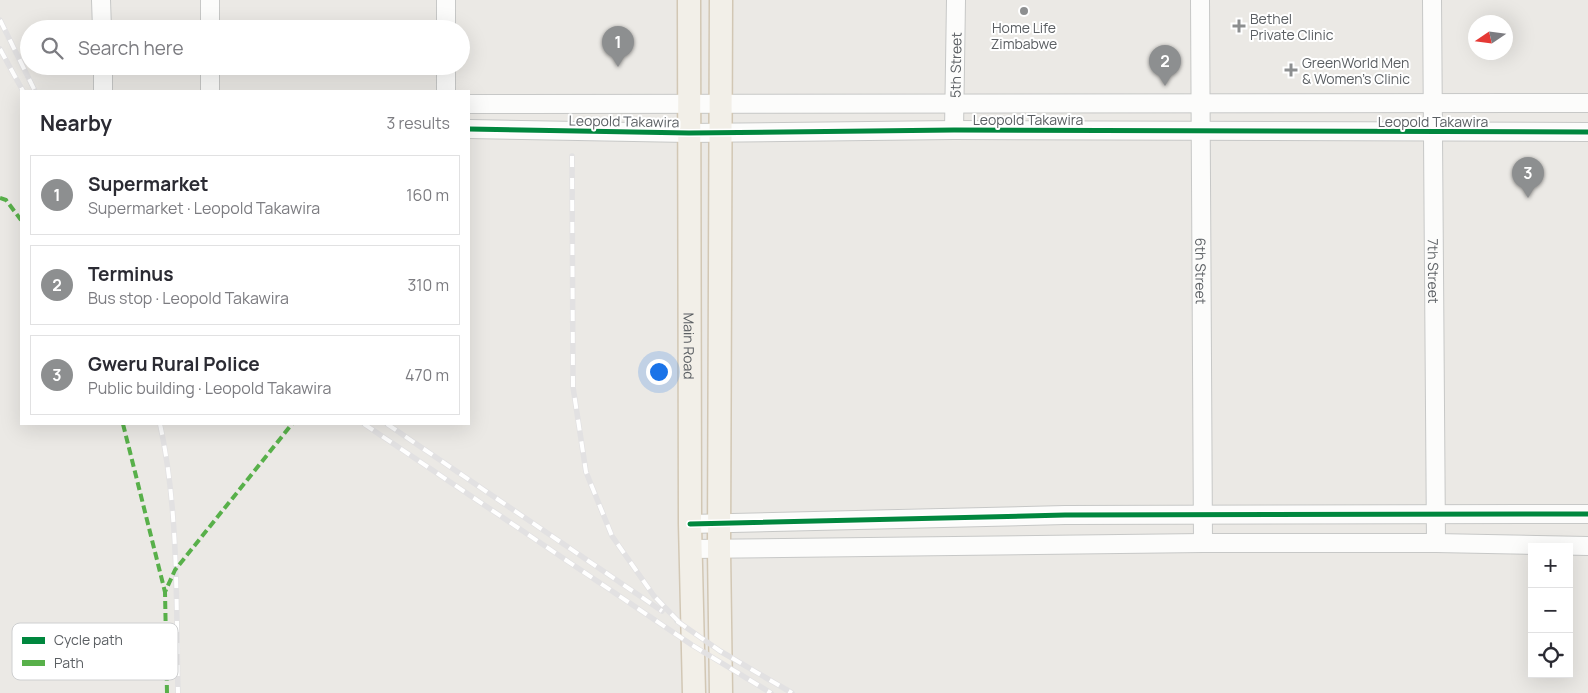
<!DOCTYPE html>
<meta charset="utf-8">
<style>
:root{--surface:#fff;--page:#f2f2f3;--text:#2b2b33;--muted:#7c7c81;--line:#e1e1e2;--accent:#8d8f90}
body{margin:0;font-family:Manrope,sans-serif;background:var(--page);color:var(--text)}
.controls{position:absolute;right:15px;bottom:15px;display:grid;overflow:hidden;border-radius:0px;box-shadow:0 5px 20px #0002}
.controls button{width:45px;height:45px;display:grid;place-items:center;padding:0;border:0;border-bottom:1px solid var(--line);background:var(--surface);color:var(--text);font:25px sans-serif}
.compass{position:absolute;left:1468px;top:15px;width:45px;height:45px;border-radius:50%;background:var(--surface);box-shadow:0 5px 20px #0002;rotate:257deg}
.you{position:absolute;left:658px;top:371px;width:18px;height:18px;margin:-12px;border:4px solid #fff;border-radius:50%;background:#1a73e8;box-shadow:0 0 0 8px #1a73e833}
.badge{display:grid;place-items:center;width:32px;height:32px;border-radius:50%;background:var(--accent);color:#fff;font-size:16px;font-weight:700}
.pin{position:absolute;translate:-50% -41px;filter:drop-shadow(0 1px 2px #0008)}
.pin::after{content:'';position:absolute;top:26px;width:18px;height:15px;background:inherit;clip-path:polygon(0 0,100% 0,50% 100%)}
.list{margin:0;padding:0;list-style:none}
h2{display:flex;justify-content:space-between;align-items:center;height:65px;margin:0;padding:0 20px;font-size:21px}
h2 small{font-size:16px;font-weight:400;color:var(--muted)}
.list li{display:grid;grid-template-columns:32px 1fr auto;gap:15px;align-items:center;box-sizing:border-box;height:80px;margin:0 10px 10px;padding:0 10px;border:1px solid var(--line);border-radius:0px}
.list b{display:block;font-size:19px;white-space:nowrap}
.list p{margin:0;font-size:16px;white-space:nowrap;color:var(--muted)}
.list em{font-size:16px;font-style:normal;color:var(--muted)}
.icon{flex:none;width:28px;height:28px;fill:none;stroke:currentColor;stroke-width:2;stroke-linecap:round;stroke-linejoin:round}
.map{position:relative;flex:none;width:1588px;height:693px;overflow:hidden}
.search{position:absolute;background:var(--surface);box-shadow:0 5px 20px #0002;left:20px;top:20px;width:450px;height:55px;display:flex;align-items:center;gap:12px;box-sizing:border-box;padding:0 18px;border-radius:28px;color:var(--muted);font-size:19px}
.panel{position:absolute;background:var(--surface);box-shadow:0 5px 20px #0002;left:20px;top:90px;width:450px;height:335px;border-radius:0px}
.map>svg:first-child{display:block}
</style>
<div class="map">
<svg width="1588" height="693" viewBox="0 0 1588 693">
<rect width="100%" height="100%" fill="#ebe9e5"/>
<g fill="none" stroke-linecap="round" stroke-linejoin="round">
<defs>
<g id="minor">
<path d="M101,0L102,29"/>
<path d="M210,0V29"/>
<path d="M446,0V29"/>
<path id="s1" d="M1200,0L1203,543"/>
<path id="s2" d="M1432,0L1436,543"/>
<path d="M103,66V91"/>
<path d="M210,66V91"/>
<path d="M446,66V91"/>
<path d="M469,104L1588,103"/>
<path d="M469,129L689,133L954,130L1588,132"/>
<path id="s3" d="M954,130L956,0"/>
<path d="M690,524L1065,515L1588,514"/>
<path d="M691,549L1203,543H1436L1588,546"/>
</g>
<g id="major">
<path id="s4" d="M689,0L690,524L694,693"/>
<path d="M721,693L719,550L721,0"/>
</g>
</defs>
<!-- minor casing -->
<use href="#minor" stroke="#c7c8c7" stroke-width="20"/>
<!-- major casing -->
<use href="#major" stroke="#d2c7b4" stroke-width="25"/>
<!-- minor -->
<use href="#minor" stroke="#fcfcfb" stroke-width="18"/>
<!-- major -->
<use href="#major" stroke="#f2efe8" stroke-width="22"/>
<defs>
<path id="rail" d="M0,20L35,91
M0,49L23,91
M572,156L573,387L586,472L612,536L654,596L681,624
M160,424C179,511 176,604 178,693
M364,424L692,645L771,693
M387,424L662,611
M677,621L720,651L792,693"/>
</defs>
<!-- rail casing -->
<use href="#rail" stroke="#e2e1e2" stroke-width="5.5"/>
<!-- rail -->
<use href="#rail" stroke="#fff" stroke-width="4" stroke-dasharray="11" stroke-linecap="butt"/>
<!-- quiet -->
<path stroke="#58b04a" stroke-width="4" stroke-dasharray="8 4" stroke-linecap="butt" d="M0,198L6,200L21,220
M123,424L165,592
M167,693L165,592L175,570L292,424"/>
<defs>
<path id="cycleway" d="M469,129L689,133L954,130L1588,132
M690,524L1065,515L1588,514"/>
</defs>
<!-- cycleway casing -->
<use href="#cycleway" stroke="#fff" stroke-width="8"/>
<!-- cycleway -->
<use href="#cycleway" stroke="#00873e" stroke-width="5"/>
</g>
<!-- markers -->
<g fill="#8d8f90" stroke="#fff" stroke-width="2">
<circle cx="1024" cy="11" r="5"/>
<path d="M1236.5 18.5h5v5h5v5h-5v5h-5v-5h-5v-5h5z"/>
<path d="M1288.5 62.5h5v5h5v5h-5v5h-5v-5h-5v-5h5z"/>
</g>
<g text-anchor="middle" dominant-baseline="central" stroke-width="4" stroke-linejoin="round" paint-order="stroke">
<!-- poi labels -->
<g font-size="14" fill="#5b5f63" stroke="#fff" text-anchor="start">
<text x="1250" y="18">Bethel<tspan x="1250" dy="16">Private Clinic</tspan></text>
<text x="1024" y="27" text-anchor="middle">Home Life<tspan x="1024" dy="16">Zimbabwe</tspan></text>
<text x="1302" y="62">GreenWorld Men<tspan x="1302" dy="16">&amp; Women’s Clinic</tspan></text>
</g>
<!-- street labels -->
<g font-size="14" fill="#5b5f63" stroke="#fff">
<text stroke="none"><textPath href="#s3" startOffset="65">5th Street</textPath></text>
<text x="1028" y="119">Leopold Takawira</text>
<text transform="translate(624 121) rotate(1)">Leopold Takawira</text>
<text x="1433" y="121">Leopold Takawira</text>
<text stroke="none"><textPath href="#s1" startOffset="271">6th Street</textPath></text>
<text stroke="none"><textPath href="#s2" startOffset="271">7th Street</textPath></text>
<text stroke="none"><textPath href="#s4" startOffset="346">Main Road</textPath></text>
</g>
</g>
<!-- legend -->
<rect x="12" y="623" width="166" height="57" rx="8" fill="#fff" stroke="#cecfd0" stroke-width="1"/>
<rect x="22" y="637" width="23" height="7" fill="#00873e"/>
<rect x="22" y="660" width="23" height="6" fill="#58b04a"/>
<g font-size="14" fill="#5b5f63">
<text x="54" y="645">Cycle path</text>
<text x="54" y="668">Path</text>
</g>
</svg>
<div class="controls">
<button>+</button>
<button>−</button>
<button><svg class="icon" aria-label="locate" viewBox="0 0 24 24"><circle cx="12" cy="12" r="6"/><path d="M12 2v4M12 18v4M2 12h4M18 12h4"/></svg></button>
</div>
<svg class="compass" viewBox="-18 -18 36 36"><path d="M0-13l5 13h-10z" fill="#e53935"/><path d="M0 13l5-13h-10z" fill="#7c7c81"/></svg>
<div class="you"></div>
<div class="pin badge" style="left:618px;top:67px">1</div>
<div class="pin badge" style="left:1165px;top:86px">2</div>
<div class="pin badge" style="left:1528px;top:198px">3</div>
<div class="search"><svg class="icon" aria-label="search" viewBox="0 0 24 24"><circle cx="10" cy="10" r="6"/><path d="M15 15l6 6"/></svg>Search here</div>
<section class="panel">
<h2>Nearby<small>3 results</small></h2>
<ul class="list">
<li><span class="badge">1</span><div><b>Supermarket</b><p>Supermarket · Leopold Takawira</p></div><em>160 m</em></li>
<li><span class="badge">2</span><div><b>Terminus</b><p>Bus stop · Leopold Takawira</p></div><em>310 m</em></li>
<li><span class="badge">3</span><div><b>Gweru Rural Police</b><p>Public building · Leopold Takawira</p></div><em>470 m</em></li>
</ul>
</section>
</div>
